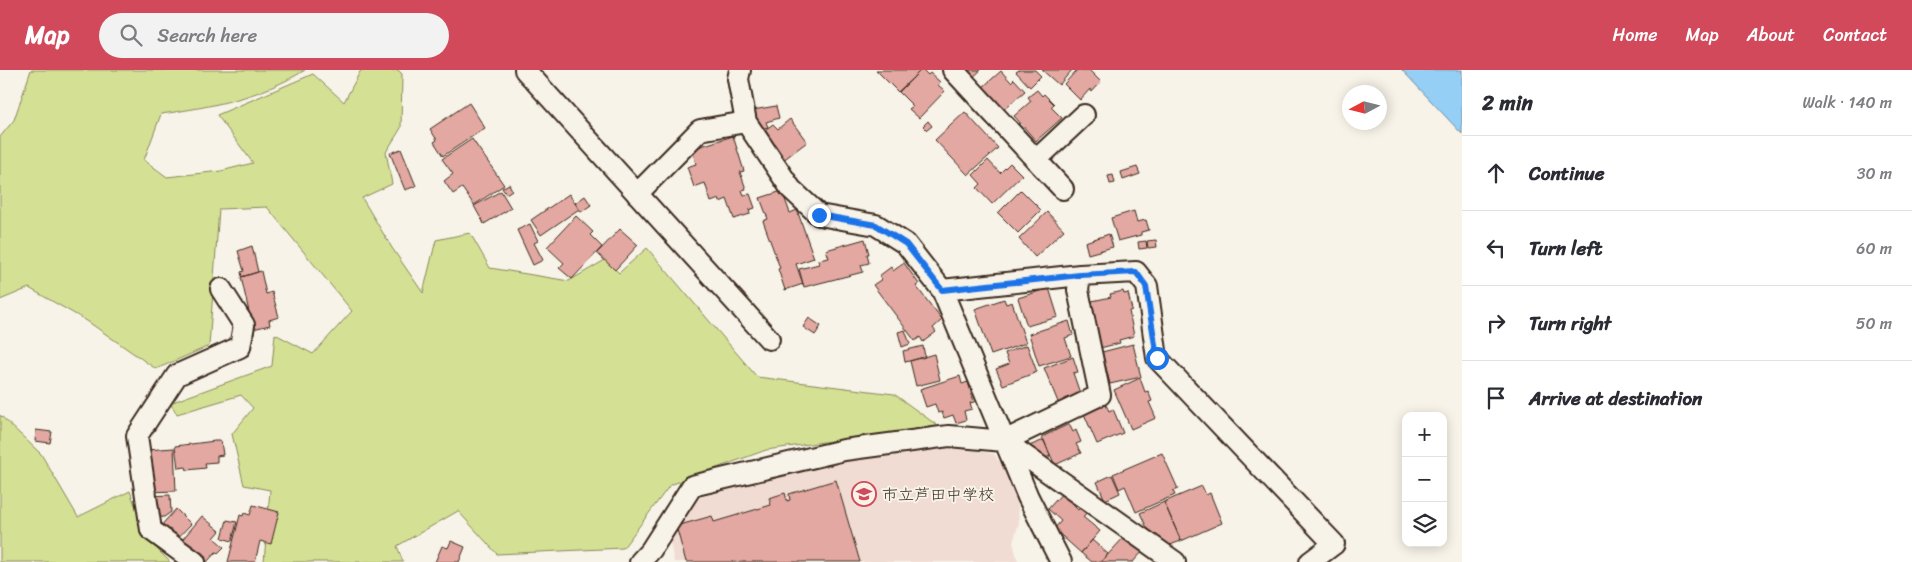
<!DOCTYPE html>
<meta charset="utf-8">
<style>
:root{--surface:#fff;--page:#f2f2f3;--text:#2b2b33;--muted:#7c7c81;--line:#e1e1e2;--accent:#d1495b}
body{margin:0;font-family:Sriracha,"Klee One",sans-serif;background:var(--page);color:var(--text)}
.controls{position:absolute;right:15px;bottom:15px;display:grid;overflow:hidden;border-radius:10px;box-shadow:0 2px 12px #0003}
.controls button{width:45px;height:45px;display:grid;place-items:center;padding:0;border:0;border-bottom:1px solid var(--line);background:var(--surface);color:var(--text);font:25px sans-serif}
.compass{position:absolute;left:1342px;top:15px;width:45px;height:45px;border-radius:50%;background:var(--surface);box-shadow:0 2px 12px #0003;rotate:263deg}
.stop{position:absolute;width:15px;height:15px;margin:-11px;border:4px solid #1a73e8;border-radius:50%;background:#fff}
.stop.end{background:#1a73e8;border-color:#fff;box-shadow:0 1px 5px #0008}
.list{margin:0;padding:0;list-style:none}
h2{display:flex;justify-content:space-between;align-items:center;height:65px;margin:0;padding:0 20px;font-size:21px}
h2 small{font-size:16px;font-weight:400;color:var(--muted)}
.list li{display:grid;grid-template-columns:32px 1fr auto;gap:15px;align-items:center;box-sizing:border-box;height:75px;padding:0 20px;border-top:1px solid var(--line)}
.list b{display:block;font-size:19px;white-space:nowrap}
.list em{font-size:16px;font-style:normal;color:var(--muted)}
.icon{flex:none;width:28px;height:28px;fill:none;stroke:currentColor;stroke-width:2;stroke-linecap:round;stroke-linejoin:round}
.map{position:relative;flex:none;width:1462px;height:492px;overflow:hidden}
header{display:flex;align-items:center;gap:30px;box-sizing:border-box;height:70px;padding:0 25px;background:var(--accent);color:#fff}
header strong{font-size:24px}
nav{display:flex;gap:28px;margin-inline-start:auto;font-size:18px}
.search{width:350px;height:45px;background:var(--page);display:flex;align-items:center;gap:12px;box-sizing:border-box;padding:0 18px;border-radius:28px;color:var(--muted);font-size:19px}
main{display:flex}
aside{flex:1;background:var(--surface)}
.map>svg:first-child{display:block}
</style>
<header>
<strong>Map</strong>
<div class="search"><svg class="icon" aria-label="search" viewBox="0 0 24 24"><circle cx="10" cy="10" r="6"/><path d="M15 15l6 6"/></svg>Search here</div>
<nav><a>Home</a><a>Map</a><a>About</a><a>Contact</a></nav>
</header>
<main>
<div class="map">
<svg width="1462" height="492" viewBox="0 0 1462 492">
<rect width="100%" height="100%" fill="#f7f3e8"/>
<filter id="ink" filterUnits="userSpaceOnUse"><feTurbulence type="fractalNoise" baseFrequency=".02" numOctaves="2"/><feDisplacementMap in="SourceGraphic" scale="10" xChannelSelector="R" yChannelSelector="G"/><feConvolveMatrix kernelMatrix="1 2 1 2 8 2 1 2 1" color-interpolation-filters="sRGB"/></filter>
<g filter="url(#ink)">
<!-- built -->
<path fill="#f1dcd3" d="M940,373L994,384L1016,415L1019,453L1013,472L1018,492H674L667,457L678,433L832,392Z"/>
<!-- green -->
<path fill="#d4e194" stroke="#888659" d="M31,0H305C262,27 211,37 161,44L144,90L167,107L221,101L253,93L217,45L313,4L344,32L361,0H398L402,4L401,58L386,82L392,114L362,128L392,178L423,223L436,170L470,163L490,198L569,211L605,190L619,203L647,178L757,307L894,324L938,356L766,380L670,415L623,478L497,484L458,441L397,476L403,492H264L270,420L244,415L232,364L253,338L241,325L177,344L170,333L272,296L275,264L313,284L352,241L267,137L219,139L209,276L156,299L87,251L29,218L0,230V67L14,50Z
M0,345L41,384L78,447L130,421L147,469L170,492H0Z"/>
<!-- water -->
<path fill="#95cff5" stroke="#718d9f" d="M1402,0H1462V64Z"/>
<!-- building -->
<path fill="#e2a8a1" stroke="#3b2a1e" d="M876,0H921L898,22Z
M921,0H923L928,5L930,3L940,12L938,15L945,21L919,48L909,39L913,36L899,22Z
M962,0H981L971,9Z
M1019,0H1035L1041,6L1030,17L1016,2Z
M1042,0H1072L1059,15Z
M1077,0H1089L1101,12L1092,22L1090,19L1080,30L1064,14Z
M1001,1L1011,12L1014,9L1025,21L1003,40L983,17Z
M1037,20L1042,26L1044,24L1054,34L1051,37L1062,48L1036,71L1014,46L1031,31L1028,27Z
M469,33L485,58L443,86L434,72L437,70L430,59Z
M776,36L779,48L766,52L768,57L760,59L757,55L753,40Z
M965,42L998,78L968,105L935,70Z
M790,49L807,72L782,91L762,62L773,54L778,59Z
M928,51L932,56L927,60L923,56Z
M733,66L744,101L740,102L746,119L742,120L744,125L750,124L755,138L749,140L750,144L734,149L727,129L720,132L719,129L711,132L705,113L694,117L687,97L696,94L692,79Z
M472,69L504,115L474,135L462,118L453,124L444,111L453,104L442,89Z
M401,79L416,116L405,120L390,83Z
M988,90L1000,103L1010,93L1022,105L992,134L977,118L981,114L973,105Z
M1137,97L1140,104L1123,110L1121,102Z
M1113,105L1115,113L1110,114L1108,106Z
M509,114L512,120L506,124L502,118Z
M1021,120L1041,140L1018,163L998,143Z
M501,121L511,138L484,154L474,136Z
M782,121L790,143L797,140L814,188L796,194L803,214L785,220L778,199L780,198L763,151L768,149L760,128Z
M569,124L579,139L541,165L531,150Z
M585,126L591,135L581,142L575,133Z
M1134,141L1137,152L1146,150L1149,160L1141,162V165L1118,171L1111,148Z
M1047,142L1064,160L1035,187L1019,169Z
M576,146L593,162L590,165L602,177L572,209L559,198L564,193L547,177Z
M530,154L538,171L534,173L543,190L533,195L517,160Z
M620,159L638,175L615,200L597,183Z
M1109,164L1113,177L1088,184L1085,172Z
M865,169L869,184H867L869,193L861,195L863,202L804,217L799,199L819,194L818,190L829,188L826,180Z
M1156,170L1157,177L1148,178L1147,171Z
M1146,171L1147,178L1139,179L1138,172Z
M252,176L258,202L242,207L241,202L244,201L238,181Z
M904,193L919,214L916,216L942,250L933,258L936,262L923,272L920,267L915,271L873,215L882,209L879,206L891,197L893,201Z
M261,201L266,224L272,222L279,247L269,250L270,255L253,259L241,207Z
M1049,218L1058,247L1027,256L1018,228Z
M1123,221L1124,224L1128,223L1132,240L1129,241L1134,266L1119,270L1120,273L1100,278L1092,231L1111,227L1110,224Z
M1004,229L1006,234L1012,232L1026,273L991,285L975,239Z
M809,248L821,256L815,265L803,257Z
M1069,251L1073,265L1065,268L1071,286L1039,296L1029,264Z
M905,260L910,274L902,277L898,262Z
M1133,274L1141,307L1110,314L1102,282Z
M1027,275L1037,302L1003,315L996,299L1009,294L1005,283Z
M923,276L925,287L905,292L903,281Z
M934,284L940,310L916,316L910,291Z
M1073,287L1078,302L1073,303L1082,329L1060,337L1044,298Z
M960,306L962,314L968,312L974,332L970,333L972,339L964,341L966,350L956,353L953,345L944,348L942,342L938,343L935,334L926,337L920,319Z
M1140,308L1145,322L1148,321L1152,331L1149,332L1156,348L1131,359L1114,320Z
M1106,335L1109,341L1113,339L1123,363L1097,374L1084,344Z
M1069,354L1073,362L1076,360L1081,372L1076,374L1081,383L1055,395L1042,367Z
M36,360L52,362L50,373L35,371Z
M1044,370L1050,386L1046,388L1029,376Z
M215,371H221L223,385L217,386V392L205,393L206,398L187,400L186,397L178,398L175,376Z
M174,378L176,421L149,422L146,380Z
M1162,383L1178,419L1173,421L1175,425L1136,442L1125,416L1119,419L1113,404Z
M1112,405L1120,423L1105,430L1097,412Z
M836,410L860,492H686L676,456L712,446L714,452L771,435L769,428L785,423L787,431L790,430L789,424Z
M1202,416L1206,425L1210,423L1222,453L1181,471L1164,432Z
M1064,421L1078,433L1075,437L1078,440L1080,438L1086,443L1083,447L1100,461L1081,483L1054,459L1061,451L1048,439Z
M170,425L171,442L164,447L151,448L150,426Z
M1164,432L1181,471L1170,475L1147,458L1140,443Z
M253,435L279,442L271,474L260,471L255,492H228L240,445L243,446L244,443L250,445Z
M176,439L191,454L171,475L156,461Z
M202,446L220,461L214,468L224,477L218,483L216,482L207,492H201L177,476Z
M227,450L237,452L232,471L222,468Z
M1126,465L1143,481L1133,492H1101Z
M1092,470L1108,484L1101,492H1092L1081,483Z
M451,471L465,477L459,492H435L442,476L448,478Z"/>
<g fill="none" stroke-linecap="round" stroke-linejoin="round">
<defs>
<path id="minor" d="M525,0L769,269
M740,0L738,9L746,52L791,119L819,145L876,155L906,174L942,220L1028,427L1061,492
M953,0L1063,119
M1036,90L1084,45
M637,124L700,60L746,52
M942,220L1080,205L1136,202L1147,216L1157,288L1334,474L1310,492
M1004,371L1100,325L1078,220L1080,205
M195,492L151,460L137,366L177,305L240,277L244,255L221,219
M640,492L651,480L692,416L844,380L949,366L1004,371L1175,492"/>
</defs>
<!-- minor casing -->
<use href="#minor" stroke="#3b2a1e" stroke-width="24"/>
<!-- minor -->
<use href="#minor" stroke="#f7f3e8" stroke-width="20"/>
</g>
</g>
<g fill="none" stroke-linecap="round" stroke-linejoin="round" filter="url(#ink)">
<!-- route -->
<path stroke="#1a73e8" stroke-width="6" d="M819,145L876,155L906,174L942,220L1080,205L1136,202L1146,216L1157,288"/>
</g>
<!-- icons -->
<defs>
<symbol id="school-ring" viewBox="-11 -11 22 22"><circle r="9.5" fill="#f7f3e8" stroke="#d1495b" stroke-width="1.5"/><path d="M0-5L7-2L0 1L-7-2ZM-4 1L0 2.5L4 1V4Q0 6-4 4Z" fill="#d1495b"/></symbol>
</defs>
<g fill-rule="evenodd">
<use href="#school-ring" x="850" y="410" width="28" height="28"/>
</g>
<g text-anchor="middle" dominant-baseline="central" stroke-width="4" stroke-linejoin="round" paint-order="stroke">
<!-- poi labels -->
<g font-size="16" fill="#3b2a1e" stroke="#f7f3e8" text-anchor="start">
<text x="882" y="424">市立芦田中学校</text>
</g>
</g>
</svg>
<div class="controls">
<button>+</button>
<button>−</button>
<button><svg class="icon" aria-label="layers" viewBox="0 0 24 24"><path d="M12 4l9 5-9 5-9-5zM3 14l9 5 9-5"/></svg></button>
</div>
<svg class="compass" viewBox="-18 -18 36 36"><path d="M0-13l5 13h-10z" fill="#e53935"/><path d="M0 13l5-13h-10z" fill="#7c7c81"/></svg>
<div class="stop" style="left:1157px;top:288px"></div>
<div class="stop end" style="left:819px;top:145px"></div>
</div>
<aside>
<h2>2 min<small>Walk · 140 m</small></h2>
<ul class="list">
<li><svg class="icon" aria-label="ahead" viewBox="0 0 24 24"><path d="M12 20V5M6 11l6-6 6 6"/></svg><div><b>Continue</b></div><em>30 m</em></li>
<li><svg class="icon" aria-label="left" viewBox="0 0 24 24"><path d="M17 20v-9H6M10 6l-5 5 5 5"/></svg><div><b>Turn left</b></div><em>60 m</em></li>
<li><svg class="icon" aria-label="right" viewBox="0 0 24 24"><path d="M7 20v-9h11M14 6l5 5-5 5"/></svg><div><b>Turn right</b></div><em>50 m</em></li>
<li><svg class="icon" aria-label="arrive" viewBox="0 0 24 24"><path d="M6 21V4h12l-3 4 3 4H6"/></svg><div><b>Arrive at destination</b></div></li>
</ul>
</aside>
</main>
